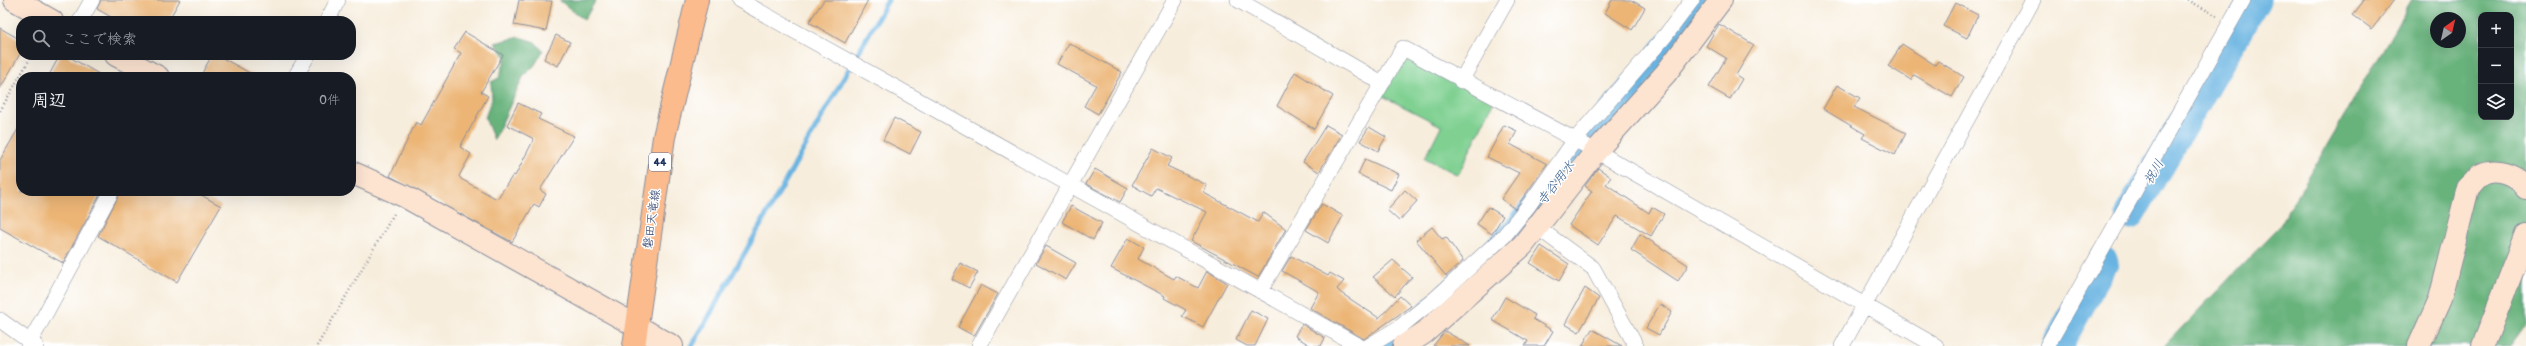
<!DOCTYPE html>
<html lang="ja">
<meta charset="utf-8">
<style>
:root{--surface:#171b24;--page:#20242c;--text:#f1f3f6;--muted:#9ea1a6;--line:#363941}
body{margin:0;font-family:"Balsamiq Sans","Klee One",sans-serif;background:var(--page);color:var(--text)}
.controls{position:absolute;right:12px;top:12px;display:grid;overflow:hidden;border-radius:8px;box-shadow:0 4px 16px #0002}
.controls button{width:36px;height:36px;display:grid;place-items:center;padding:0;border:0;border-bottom:1px solid var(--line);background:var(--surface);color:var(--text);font:20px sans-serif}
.compass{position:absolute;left:2430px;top:12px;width:36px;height:36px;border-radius:50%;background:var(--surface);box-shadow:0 4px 16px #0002;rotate:34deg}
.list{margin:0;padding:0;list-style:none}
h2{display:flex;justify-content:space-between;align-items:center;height:52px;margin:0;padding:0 16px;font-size:17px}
h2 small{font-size:13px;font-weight:400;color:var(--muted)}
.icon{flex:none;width:22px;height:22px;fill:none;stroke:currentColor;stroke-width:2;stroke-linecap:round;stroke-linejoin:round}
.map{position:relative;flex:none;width:2526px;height:346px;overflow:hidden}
.search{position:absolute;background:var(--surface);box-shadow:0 4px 16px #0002;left:16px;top:16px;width:340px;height:44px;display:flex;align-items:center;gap:10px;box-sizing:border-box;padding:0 14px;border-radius:16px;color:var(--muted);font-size:15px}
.panel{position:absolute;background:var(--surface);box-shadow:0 4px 16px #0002;left:16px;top:72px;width:340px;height:124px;border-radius:16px}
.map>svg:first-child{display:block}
</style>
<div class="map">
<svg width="2526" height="346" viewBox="0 0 2526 346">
<rect width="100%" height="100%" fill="#fff"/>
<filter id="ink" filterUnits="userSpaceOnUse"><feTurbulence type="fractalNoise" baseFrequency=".025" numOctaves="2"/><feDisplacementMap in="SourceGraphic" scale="8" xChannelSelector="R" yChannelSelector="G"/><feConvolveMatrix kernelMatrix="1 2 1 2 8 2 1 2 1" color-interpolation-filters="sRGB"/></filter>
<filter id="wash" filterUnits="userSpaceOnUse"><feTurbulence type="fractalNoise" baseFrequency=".012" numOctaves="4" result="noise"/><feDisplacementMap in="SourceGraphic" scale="16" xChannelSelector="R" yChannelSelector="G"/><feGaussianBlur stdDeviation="0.9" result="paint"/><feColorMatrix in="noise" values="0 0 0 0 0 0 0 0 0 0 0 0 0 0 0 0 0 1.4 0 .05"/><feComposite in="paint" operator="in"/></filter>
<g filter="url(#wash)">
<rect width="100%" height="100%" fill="#f7eddc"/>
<!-- green -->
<path fill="#7fd091" stroke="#4d8078" d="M1403,48L1495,99L1458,175L1425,158L1441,126L1377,93Z"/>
<!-- forest -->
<path fill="#67b27b" stroke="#41706c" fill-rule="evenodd" d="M559,0H596L584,20Z
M2412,0H2526V324L2510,346H2164L2279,227ZM2481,15H2511V117H2481ZM2436,18H2460V42H2436Z
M519,37L535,42L543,51L534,66L524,75L494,140L485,118L492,98L491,82L499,78L506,57L495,43Z"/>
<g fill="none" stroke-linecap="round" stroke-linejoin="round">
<!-- stream -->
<path stroke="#68b3e1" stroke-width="5" d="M692,346L888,0"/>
<!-- river -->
<path stroke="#68b3e1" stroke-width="31" d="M2130,214L2255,0
M1388,346L1407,335L1435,311L1517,233L1574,159L1676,39L1705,0
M2057,346L2103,262"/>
</g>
<g id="blocks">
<!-- building -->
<path fill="#ecb576" d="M101,0H180L168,21H118L97,9Z
M519,0L552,1L546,31L514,25Z
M824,0H868L845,43L809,22Z
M1612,0H1631L1645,8L1632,30L1605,13Z
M2364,0H2394L2372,29L2353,15Z
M1955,3L1978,15L1967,38L1943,26Z
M1719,24L1754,45L1736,75L1742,79L1730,99L1709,87L1726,58L1706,46Z
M0,28L21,40V52L0,89Z
M465,32L503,55L481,92L488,96L460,147L471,154L459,176L461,179L497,199L513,175L515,176L534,139L507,125L518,103L541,114L538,119L574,136L540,190L546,194L539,207L534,204L512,242L390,176L416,122L421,125L461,53L454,49Z
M556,35L570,42L558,66L544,59Z
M1069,43L1122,72L1098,114L1084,106L1096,85L1057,64Z
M1902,44L1935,65L1938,61L1964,77L1952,97L1914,75L1911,80L1888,66Z
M60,55H66L104,77H48Z
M212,55H217L257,77H200Z
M1295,72L1333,96L1314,129L1277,106Z
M1837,85L1860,98L1854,107L1906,133L1895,155L1862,138L1865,134L1823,109Z
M894,118L921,132L910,154L883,140Z
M21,124V191H102L63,263L0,228V160Z
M1326,125L1342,134L1319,172L1303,162Z
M1504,125L1517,131L1510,144L1547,164L1515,209L1501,199L1519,173L1487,157Z
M1369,127L1386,137L1378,151L1360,141Z
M1153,148L1172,158L1167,166L1207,185L1204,193L1258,222L1263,212L1286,229L1258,277L1191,241L1207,212L1156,188L1151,196L1132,185Z
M1365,159L1399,174L1391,190L1358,174Z
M1598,168L1611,177L1606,184L1649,213L1652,207L1664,214L1651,236L1617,216L1598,245L1569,225L1592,191L1585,186Z
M1095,169L1128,188L1120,202L1086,184Z
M1405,190L1417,201L1399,221L1387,210Z
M121,191H194L221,206L177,282L98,236Z
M1322,204L1343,216L1328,243L1306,230Z
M1071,206L1102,223L1093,240L1062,222Z
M1488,207L1503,216L1492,234L1477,224Z
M1432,227L1442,239L1446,237L1463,261L1446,276L1416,240Z
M1640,234L1688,265L1678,281L1631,250Z
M1128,238L1144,247L1138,259L1174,279L1176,276L1198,288L1207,271L1227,283L1203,327L1182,316L1186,310L1164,298L1165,296L1111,268Z
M1046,246L1076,263L1066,280L1036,263Z
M1541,246L1569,264L1559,281L1530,263Z
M1291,256L1328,276L1330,273L1344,281L1337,289L1341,293L1379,318L1400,296L1411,306L1364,339L1310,308L1319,292L1282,271Z
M1393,260L1412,277L1395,296L1373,277Z
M960,263L978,272L969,288L952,279Z
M981,285L998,294L974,336L958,327Z
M1585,288L1599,298L1579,332L1565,324Z
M1505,297L1535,315L1533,319L1553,331L1544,346H1525L1528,341L1492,320Z
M1660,304L1672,312L1659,335L1646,328Z
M1251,310L1268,319L1255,346H1247L1236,340Z
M1302,324L1325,338L1321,346H1311L1295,336Z
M1592,329L1622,346H1582Z
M1445,331L1470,346H1433Z"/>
</g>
</g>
<g filter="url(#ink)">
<use href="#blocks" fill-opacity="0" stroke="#898e9d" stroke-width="1"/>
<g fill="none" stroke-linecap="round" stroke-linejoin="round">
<defs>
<path id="street" d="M739,0L1359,346
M1238,0L1382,83
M80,21L92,0
M327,21L338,0
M295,77L308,55
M1461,81L1507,0
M1537,227L1593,268L1636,346
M1260,291L1403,48L1596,151L1936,346
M0,320L36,346
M28,346L112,191
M979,346L1175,0
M1369,346L1400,327L1436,298L1504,236L1529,205L1575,140L1665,36L1692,0
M1842,346L2033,0
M2047,346L2243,0"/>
<path id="secondary" d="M15,0L52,21
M116,55L158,77
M351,172L404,196L672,346
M1404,346L1424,333L1523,245L1596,151L1666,73L1721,0
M2419,346L2440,299L2468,188C2472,184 2475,179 2479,176C2494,166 2517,174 2526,188
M2483,346L2526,236"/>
<path id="primary" d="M634,346L664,137L697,0"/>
</defs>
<!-- street casing -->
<use href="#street" stroke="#898e9d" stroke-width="16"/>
<!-- secondary casing -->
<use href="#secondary" stroke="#898e9d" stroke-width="24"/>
<!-- primary casing -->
<use href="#primary" stroke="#898e9d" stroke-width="24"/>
<!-- path -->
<path stroke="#898e9d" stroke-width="2.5" stroke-dasharray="1 3" stroke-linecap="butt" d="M2188,0L2217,16
M0,111L32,55
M317,346L395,212"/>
<!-- street -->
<use href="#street" stroke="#fff" stroke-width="15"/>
<!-- secondary -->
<use href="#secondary" stroke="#fde4d1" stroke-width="22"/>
<!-- primary -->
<use href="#primary" stroke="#fbbb8d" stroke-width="22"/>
</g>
</g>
<g text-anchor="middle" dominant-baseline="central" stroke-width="3" stroke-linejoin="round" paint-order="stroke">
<!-- shield labels -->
<rect fill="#fff" stroke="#5f6d8e" stroke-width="1" x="649" y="153" width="22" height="18" rx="3"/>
<g font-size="11" font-weight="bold" fill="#1b2f5e">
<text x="660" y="162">44</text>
</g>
<!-- street labels -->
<g font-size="12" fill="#1b2f5e" stroke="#fff">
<text transform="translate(652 219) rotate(-82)">磐田天竜線</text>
</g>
<!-- water labels -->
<g font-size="13" font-style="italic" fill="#365d8c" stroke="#fff">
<text transform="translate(2154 172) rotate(-60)">祝川</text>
<text transform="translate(1556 183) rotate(-52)">寺谷用水</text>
</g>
</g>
</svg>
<div class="controls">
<button>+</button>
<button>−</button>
<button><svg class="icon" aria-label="layers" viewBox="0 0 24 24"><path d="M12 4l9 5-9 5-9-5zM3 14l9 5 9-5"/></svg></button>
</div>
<svg class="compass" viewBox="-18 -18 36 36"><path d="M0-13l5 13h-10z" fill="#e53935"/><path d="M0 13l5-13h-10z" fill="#9ea1a6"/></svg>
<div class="search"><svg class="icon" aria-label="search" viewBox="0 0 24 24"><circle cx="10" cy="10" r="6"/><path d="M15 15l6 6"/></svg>ここで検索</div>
<section class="panel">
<h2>周辺<small>0件</small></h2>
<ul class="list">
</ul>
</section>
</div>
